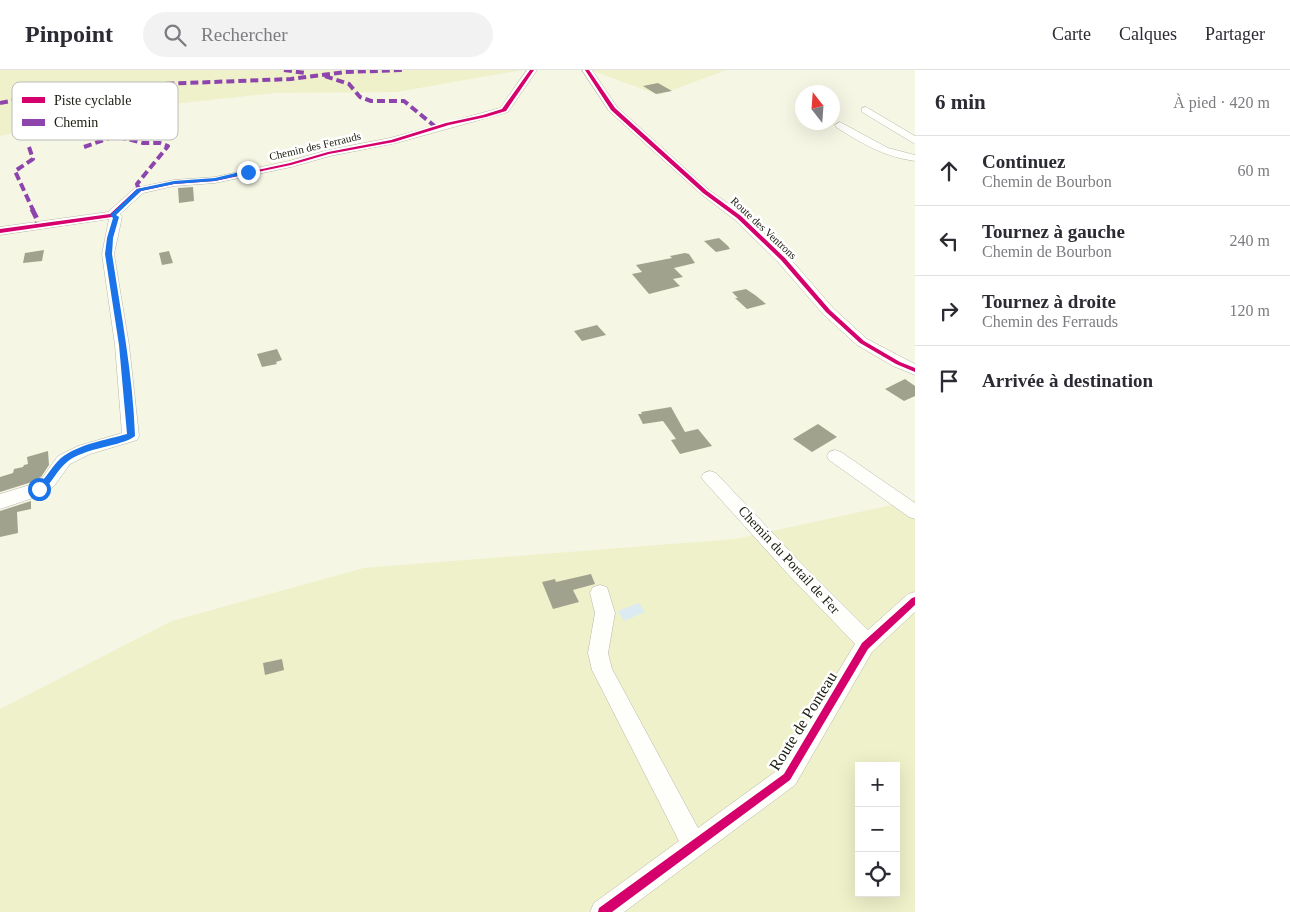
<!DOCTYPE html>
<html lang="fr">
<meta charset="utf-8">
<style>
:root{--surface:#fff;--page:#f2f2f3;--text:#2b2b33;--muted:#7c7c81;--line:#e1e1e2}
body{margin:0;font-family:Georgia,serif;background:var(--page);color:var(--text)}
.controls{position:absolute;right:15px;bottom:15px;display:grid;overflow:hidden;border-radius:0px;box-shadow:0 5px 20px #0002}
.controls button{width:45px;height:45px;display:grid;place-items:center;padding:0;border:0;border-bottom:1px solid var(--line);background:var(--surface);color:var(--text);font:25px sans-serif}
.compass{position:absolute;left:795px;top:15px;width:45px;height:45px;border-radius:50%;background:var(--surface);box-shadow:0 5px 20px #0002;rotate:343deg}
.stop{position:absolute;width:15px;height:15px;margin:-11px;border:4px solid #1a73e8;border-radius:50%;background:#fff}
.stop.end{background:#1a73e8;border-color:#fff;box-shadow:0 1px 5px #0008}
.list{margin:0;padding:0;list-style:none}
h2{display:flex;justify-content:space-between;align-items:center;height:65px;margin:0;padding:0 20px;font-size:21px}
h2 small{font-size:16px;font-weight:400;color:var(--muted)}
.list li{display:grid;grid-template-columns:32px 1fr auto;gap:15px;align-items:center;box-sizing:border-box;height:70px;padding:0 20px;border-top:1px solid var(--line)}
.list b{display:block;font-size:19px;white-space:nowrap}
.list p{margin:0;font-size:16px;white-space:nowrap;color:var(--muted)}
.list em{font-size:16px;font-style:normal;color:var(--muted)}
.icon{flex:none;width:28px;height:28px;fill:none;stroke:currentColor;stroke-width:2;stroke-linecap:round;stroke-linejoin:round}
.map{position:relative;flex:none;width:915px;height:842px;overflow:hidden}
header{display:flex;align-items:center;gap:30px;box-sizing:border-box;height:70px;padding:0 25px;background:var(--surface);border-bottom:1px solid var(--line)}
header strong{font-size:24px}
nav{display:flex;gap:28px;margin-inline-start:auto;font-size:18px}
.search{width:350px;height:45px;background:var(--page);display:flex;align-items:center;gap:12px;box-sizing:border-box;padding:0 18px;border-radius:28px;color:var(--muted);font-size:19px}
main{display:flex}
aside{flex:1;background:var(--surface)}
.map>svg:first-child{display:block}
</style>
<header>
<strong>Pinpoint</strong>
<div class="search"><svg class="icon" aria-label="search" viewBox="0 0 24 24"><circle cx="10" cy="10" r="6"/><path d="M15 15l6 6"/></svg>Rechercher</div>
<nav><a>Carte</a><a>Calques</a><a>Partager</a></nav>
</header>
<main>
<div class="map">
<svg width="915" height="842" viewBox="0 0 915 842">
<rect width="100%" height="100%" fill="#f5f6e4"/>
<!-- green -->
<path fill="#eff1ca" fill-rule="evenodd" d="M0,0H522L397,22L275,23L91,43L0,66Z
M590,0H726L659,25Z
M915,430V842H0V639L172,551L364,498L735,469ZM859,696H896V823H859Z"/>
<!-- water -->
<path fill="#dcebf2" d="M639,533L645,542L624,551L618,541Z"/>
<!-- building -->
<path fill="#a1a28e" d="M658,13L672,21L656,24L643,16Z
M193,117L194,131L179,133L178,118Z
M719,168L728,176L730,179L716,182L704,171Z
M44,180L42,191L23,193L25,183Z
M169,181L173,193L162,195L159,183Z
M685,183L689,184L695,193L674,198L683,207L673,209L680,216L649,224L632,204L642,202L636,195L672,188L670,186Z
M746,219L755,225L766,234L747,239L735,228H738L732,222Z
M597,255L606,265L582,271L574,261Z
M277,279L282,290L276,292L277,294L262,297L257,284Z
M905,309L915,316V326L904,331L885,319Z
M671,337L685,362L698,359L712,376L680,384L671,370L676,369L663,351L643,354L638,344H642L641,342Z
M818,354L837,367L812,382L793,369Z
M48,381L49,395L41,407L32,412L0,422V407L13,403L14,399L23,397L24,395L28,394L27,387Z
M31,431V439L17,442L18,463L0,467V441Z
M591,504L595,514L573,520L579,532L553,539L542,512L555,509L556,512Z
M282,589L284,600L265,605L263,593Z"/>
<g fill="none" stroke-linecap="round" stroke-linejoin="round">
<defs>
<path id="minor" d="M527,0H537L508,42L396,73L330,86L291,97L215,113L174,116L143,123L120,144L122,147L114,184L129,275L139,366L137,370L90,384L70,394L54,416L45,424L0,439V424L33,414L42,408L58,386L78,376L122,363L115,275L102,184L109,149L0,165V157L108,142L135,118L174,110L215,107L289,91L328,80L390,68L500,38Z
M582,0H592L617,37L709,120L743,144L788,186L833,238L867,269L915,294V305L893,296L857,275L823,244L778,192L735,150L701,124L609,41Z
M866,37L915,66V74L862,42V38Z
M840,52L888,78L915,85V91C885,87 862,74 836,57L835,55Z
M835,380L841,382L915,433V449L909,447L829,390L827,386L829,382Z
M710,401L716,403L800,492L868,560L908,524L915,522V542L872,582L795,715L624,842H590L594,833L679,771L592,600L588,583L595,543L590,523L593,517L600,515L607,517L615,543L608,583L612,599L698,758L779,699L855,574L786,502L704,411L701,407L704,403Z"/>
</defs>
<!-- minor casing -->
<use href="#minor" stroke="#b7b8aa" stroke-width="1"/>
<!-- minor -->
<use href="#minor" fill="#fefefb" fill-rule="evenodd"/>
<!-- quiet-far1 -->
<path stroke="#8e44ad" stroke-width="4" stroke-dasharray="8 4" stroke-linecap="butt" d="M284,0L305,3
M325,6L349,14L360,27L371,31H404L437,58
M0,33L81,17L291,9L345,2L405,0
M29,77L33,89L15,101L33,140
M84,77L115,66L143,73H160L168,76L137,114L139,120"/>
<!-- quiet -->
<path stroke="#8e44ad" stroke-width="5" stroke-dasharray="10 5" stroke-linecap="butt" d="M32,139L38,151L36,156"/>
<defs>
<path id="cycleway" d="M530,0H534L506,41L486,47L449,55L394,72L329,84L291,95L215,111L174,114L141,121L112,147L0,163V159L110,144L137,119L174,112L215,109L290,93L328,82L391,70L446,53L483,45L502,39Z
M585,0H589L615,38L707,121L741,146L785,188L830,240L864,271L900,292L915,298V302L896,294L860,273L826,242L781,190L737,148L703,123L611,40Z
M915,527V535L868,579L790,710L612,842H598L599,838L784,704L862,573L912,528Z"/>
</defs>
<!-- cycleway casing -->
<use href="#cycleway" stroke="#fff" stroke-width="3"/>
<!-- cycleway -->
<use href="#cycleway" fill="#d6006c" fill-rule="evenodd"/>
</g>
<!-- route -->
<path fill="#1a73e8" d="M248,100L250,103L215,111L174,114L141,121L116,145L119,147L113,168L112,184C121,244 133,305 135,366C121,377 85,377 67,392C57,400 52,413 42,421H36V417C46,409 52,396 61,388C79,374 106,370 127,364L119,275L105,184L107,168L113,148L110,145L137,119L174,111L215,108Z"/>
<g text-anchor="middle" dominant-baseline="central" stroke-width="5" stroke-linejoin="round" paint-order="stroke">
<!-- far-street labels -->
<g font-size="11" fill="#202114" stroke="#fff">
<text transform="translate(315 76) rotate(-13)">Chemin des Ferrauds</text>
<text transform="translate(764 158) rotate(43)">Route des Ventrons</text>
</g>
<!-- street labels -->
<g font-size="14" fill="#202114" stroke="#fff">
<text transform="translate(789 490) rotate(47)">Chemin du Portail de Fer</text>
</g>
<!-- near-street labels -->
<g font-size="16" fill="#202114" stroke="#fff">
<text transform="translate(803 651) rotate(-58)">Route de Ponteau</text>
</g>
</g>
<!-- legend -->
<rect x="12" y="12" width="166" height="58" rx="8" fill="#fff" stroke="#bcbcb8" stroke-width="1"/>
<rect x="22" y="27" width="23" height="6" fill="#d6006c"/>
<rect x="22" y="49" width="23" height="7" fill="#8e44ad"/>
<g font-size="14" fill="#202114">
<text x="54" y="35">Piste cyclable</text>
<text x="54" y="57">Chemin</text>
</g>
</svg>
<div class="controls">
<button>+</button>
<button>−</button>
<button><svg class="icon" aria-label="locate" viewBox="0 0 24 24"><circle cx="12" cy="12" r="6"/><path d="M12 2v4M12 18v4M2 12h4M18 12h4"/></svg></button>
</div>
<svg class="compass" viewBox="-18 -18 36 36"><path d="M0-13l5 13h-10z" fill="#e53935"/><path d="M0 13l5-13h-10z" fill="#7c7c81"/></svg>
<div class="stop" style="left:39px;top:419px"></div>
<div class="stop end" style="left:248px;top:102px"></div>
</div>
<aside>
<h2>6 min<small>À pied · 420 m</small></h2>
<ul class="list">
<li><svg class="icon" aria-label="ahead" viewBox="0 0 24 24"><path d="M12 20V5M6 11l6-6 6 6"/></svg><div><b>Continuez</b><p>Chemin de Bourbon</p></div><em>60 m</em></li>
<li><svg class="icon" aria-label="left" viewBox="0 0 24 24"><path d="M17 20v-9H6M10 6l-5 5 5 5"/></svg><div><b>Tournez à gauche</b><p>Chemin de Bourbon</p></div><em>240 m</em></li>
<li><svg class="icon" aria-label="right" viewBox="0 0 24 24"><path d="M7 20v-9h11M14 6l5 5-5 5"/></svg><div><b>Tournez à droite</b><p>Chemin des Ferrauds</p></div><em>120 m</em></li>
<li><svg class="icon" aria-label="arrive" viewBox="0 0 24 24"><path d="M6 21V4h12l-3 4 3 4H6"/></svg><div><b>Arrivée à destination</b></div></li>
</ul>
</aside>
</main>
